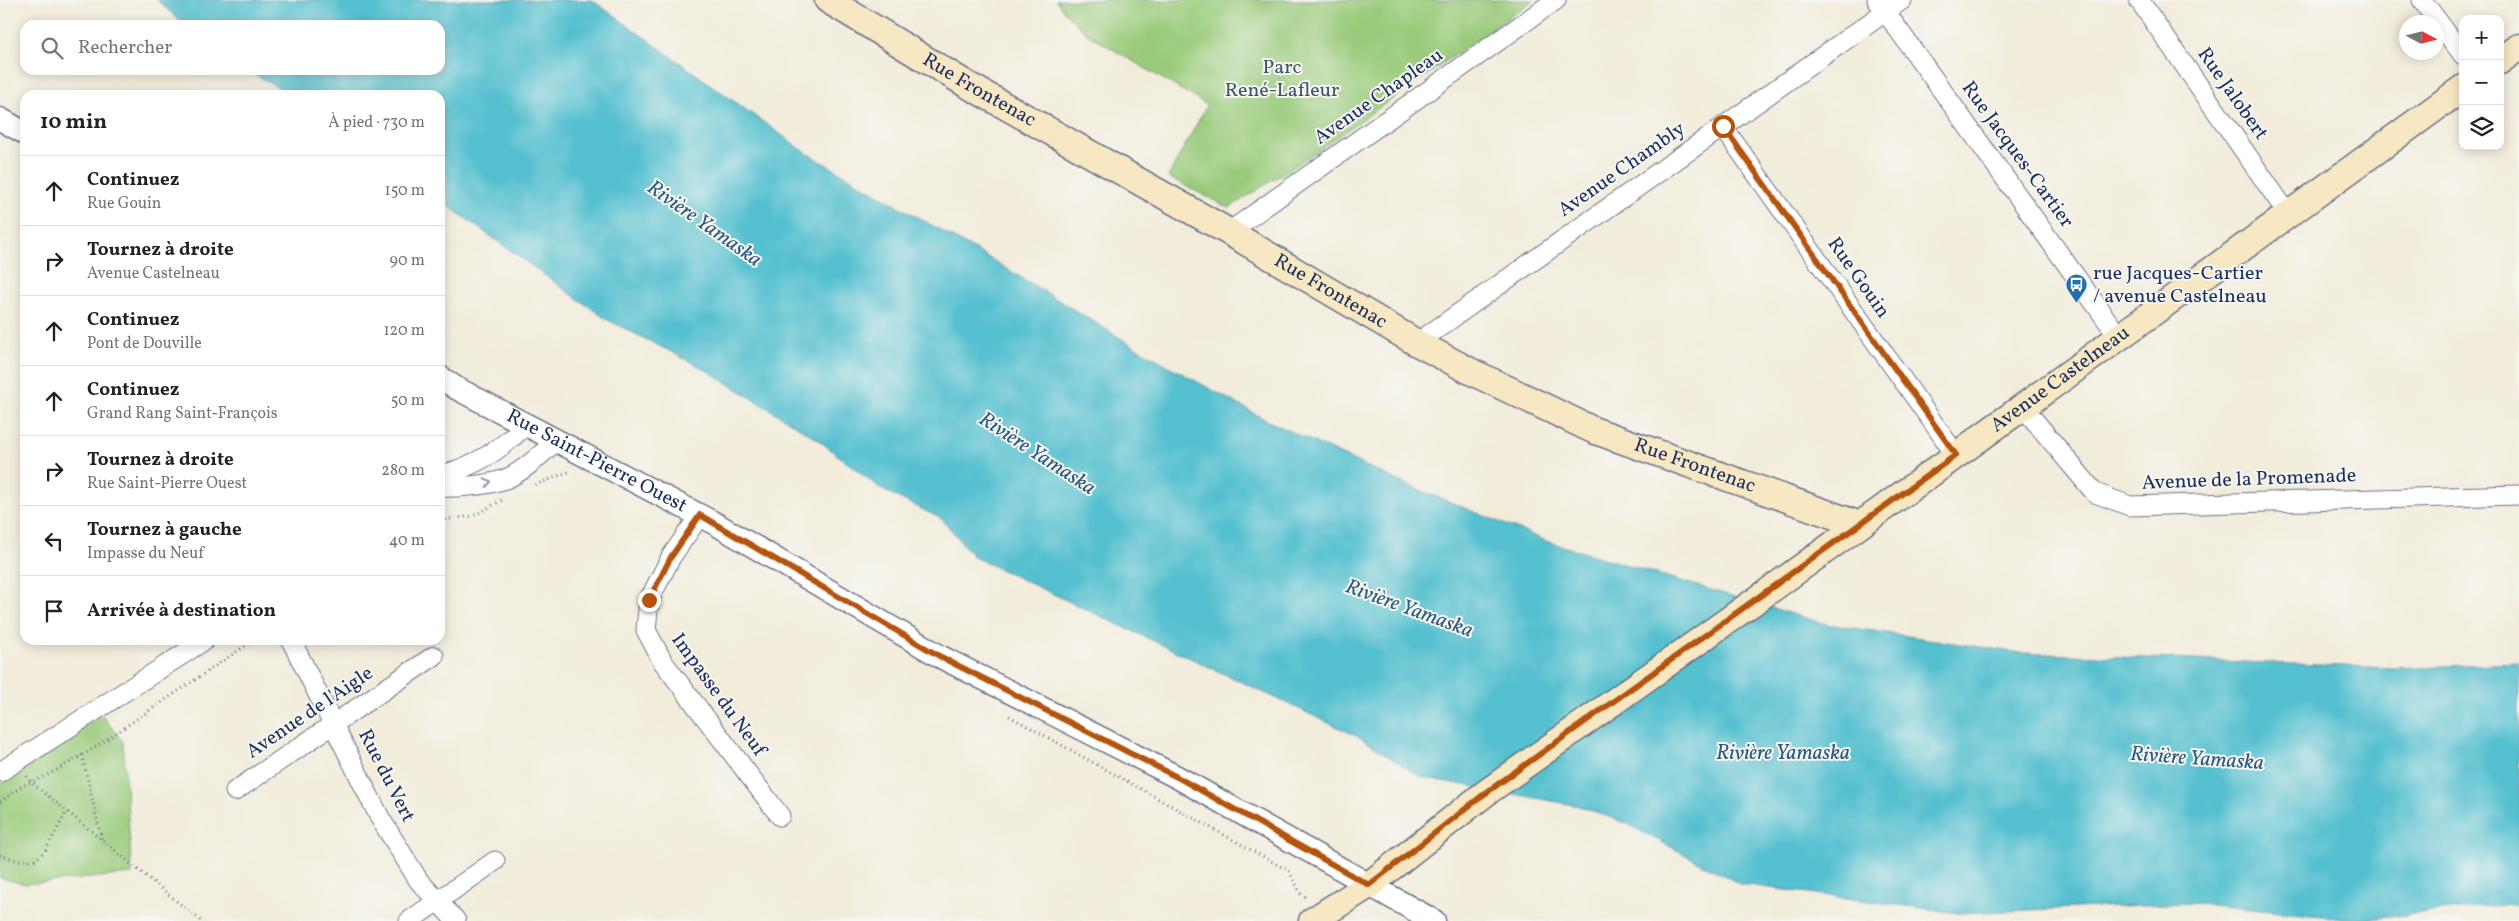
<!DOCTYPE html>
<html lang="fr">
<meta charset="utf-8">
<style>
:root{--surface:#fff;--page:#f6f6f6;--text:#202124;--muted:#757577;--line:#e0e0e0}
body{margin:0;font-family:Vollkorn,serif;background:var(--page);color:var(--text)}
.controls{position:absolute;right:15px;top:15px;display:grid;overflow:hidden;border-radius:10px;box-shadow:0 2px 12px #0003}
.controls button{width:45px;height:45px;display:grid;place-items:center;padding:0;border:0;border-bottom:1px solid var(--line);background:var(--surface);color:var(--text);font:25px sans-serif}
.compass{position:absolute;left:2399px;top:15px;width:45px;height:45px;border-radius:50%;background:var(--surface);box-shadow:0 2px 12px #0003;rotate:97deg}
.stop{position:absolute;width:15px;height:15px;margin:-11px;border:4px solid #b45309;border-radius:50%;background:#fff}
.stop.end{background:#b45309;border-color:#fff;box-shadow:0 1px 5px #0008}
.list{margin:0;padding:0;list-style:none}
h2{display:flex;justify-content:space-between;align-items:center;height:65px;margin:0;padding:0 20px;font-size:21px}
h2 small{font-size:16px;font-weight:400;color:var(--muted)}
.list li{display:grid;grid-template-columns:32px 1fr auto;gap:15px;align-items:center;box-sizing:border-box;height:70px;padding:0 20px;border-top:1px solid var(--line)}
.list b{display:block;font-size:19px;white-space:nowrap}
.list p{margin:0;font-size:16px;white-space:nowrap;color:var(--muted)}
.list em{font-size:16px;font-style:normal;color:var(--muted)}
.icon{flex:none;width:28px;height:28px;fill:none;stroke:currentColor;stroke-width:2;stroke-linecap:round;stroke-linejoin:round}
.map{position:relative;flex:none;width:2519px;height:921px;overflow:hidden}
.search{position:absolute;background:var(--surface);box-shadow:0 2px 12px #0003;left:20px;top:20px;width:425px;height:55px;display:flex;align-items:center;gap:12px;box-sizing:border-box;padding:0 18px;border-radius:15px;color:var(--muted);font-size:19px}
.panel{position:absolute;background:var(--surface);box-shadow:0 2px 12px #0003;left:20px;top:90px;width:425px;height:555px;border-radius:15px}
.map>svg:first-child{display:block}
</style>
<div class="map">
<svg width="2519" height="921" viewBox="0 0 2519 921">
<rect width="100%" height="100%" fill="#f6f6f2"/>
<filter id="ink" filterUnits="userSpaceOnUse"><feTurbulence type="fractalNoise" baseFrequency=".02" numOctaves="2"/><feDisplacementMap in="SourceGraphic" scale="10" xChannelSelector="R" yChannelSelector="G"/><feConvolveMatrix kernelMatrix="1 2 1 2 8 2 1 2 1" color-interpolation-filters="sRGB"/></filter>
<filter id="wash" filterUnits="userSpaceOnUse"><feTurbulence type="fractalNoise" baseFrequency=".0096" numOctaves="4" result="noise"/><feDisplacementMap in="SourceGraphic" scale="20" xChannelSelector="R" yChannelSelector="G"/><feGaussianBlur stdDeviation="1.12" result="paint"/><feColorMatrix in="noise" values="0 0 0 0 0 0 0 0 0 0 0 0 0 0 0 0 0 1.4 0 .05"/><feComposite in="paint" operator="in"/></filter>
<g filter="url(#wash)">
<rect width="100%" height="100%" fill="#f2ecda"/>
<!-- green -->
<path fill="#9acb7a" stroke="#5a7d6c" d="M1056,0H1534L1307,158L1229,208L1168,177L1207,105L1089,35L1067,15Z
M102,715L123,742L132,874L26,884L0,878V785L12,774Z"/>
<!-- water -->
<path fill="#55c0cf" stroke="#387896" d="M157,0H592L808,154L994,261L1135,347L1268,421L1405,484L1549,542L1826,624L2021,653L2392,668L2519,663V905L2484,906L2362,920L2191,903L1959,913L1740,884L1628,824L1579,806L1421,777L1359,737L974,557L942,519L881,489L816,438L703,368L606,319L440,200V95H293L246,70H440V25H184Z"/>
</g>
<g filter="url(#ink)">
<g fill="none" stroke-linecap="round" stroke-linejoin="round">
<defs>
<path id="minor" d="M1877,0L2119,337
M2139,0L2288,214
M2422,0L2463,55
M1723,127L1956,455
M1229,232L1556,0
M1417,343L1902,0
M2023,407L2095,493L2130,506L2519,495
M440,476C477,465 499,451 527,424
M440,487C458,488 494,485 510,477C528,468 542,453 557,440
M700,515L671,557L649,600L646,630L663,662L780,816
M291,640L380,818L419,881L456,921
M0,772L205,640
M235,791L434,656
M409,921L495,861"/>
<g id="tertiary">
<path d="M0,119L25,133"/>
<path id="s1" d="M440,377L456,388L716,524L941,657L1177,777L1434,921"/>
</g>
<g id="secondary">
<path id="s2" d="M828,0L966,84L1229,232L1417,343L1472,372L1593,430L1860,525"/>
<path d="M2500,61L2519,47"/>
<path id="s3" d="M1312,921L1369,885L1483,795L1755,601L2463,88"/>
</g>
</defs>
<!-- minor casing -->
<use href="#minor" stroke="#667189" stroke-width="21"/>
<!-- tertiary casing -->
<use href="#tertiary" stroke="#667189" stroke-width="25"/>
<!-- secondary casing -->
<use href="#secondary" stroke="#667189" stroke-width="29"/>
<!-- path -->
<path stroke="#667189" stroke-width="3" stroke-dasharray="1 4" stroke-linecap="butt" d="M535,485L571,471
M440,520L473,516L502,500
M1009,716L1289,871L1301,894L1308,898
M82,755L102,840
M27,776L31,782L201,921
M0,802L22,786L46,776L91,750L254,640
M0,855L16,860H35L45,851L67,811"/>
<!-- minor -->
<use href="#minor" stroke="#fff" stroke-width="19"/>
<!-- tertiary -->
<use href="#tertiary" stroke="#fff" stroke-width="22"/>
<!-- secondary -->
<use href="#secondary" stroke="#f7e8c3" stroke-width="26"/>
</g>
<!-- one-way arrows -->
<defs><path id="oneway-chevron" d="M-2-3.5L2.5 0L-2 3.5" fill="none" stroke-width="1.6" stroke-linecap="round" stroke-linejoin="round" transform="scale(1.25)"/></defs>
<use stroke="#8d97ae" href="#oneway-chevron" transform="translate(488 482) rotate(-12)"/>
</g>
<g fill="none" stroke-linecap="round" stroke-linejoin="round" filter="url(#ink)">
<!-- route -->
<path stroke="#b45309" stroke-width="6" d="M649,600L671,557L700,515L941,657L1177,777L1369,885L1483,795L1956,455L1723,126"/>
</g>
<!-- icons -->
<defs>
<symbol id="bus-pin" viewBox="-11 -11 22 30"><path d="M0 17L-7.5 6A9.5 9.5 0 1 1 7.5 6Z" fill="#1f6fb2" stroke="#f6f6f2"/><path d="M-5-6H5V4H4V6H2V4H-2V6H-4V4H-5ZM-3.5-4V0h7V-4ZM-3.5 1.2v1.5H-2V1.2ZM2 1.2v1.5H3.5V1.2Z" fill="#fff"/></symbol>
</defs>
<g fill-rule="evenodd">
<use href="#bus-pin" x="2064" y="272" width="25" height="34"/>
</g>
<g text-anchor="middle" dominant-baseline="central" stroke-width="4" stroke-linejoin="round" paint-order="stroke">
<!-- park labels -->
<g font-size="20" fill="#3b5665" stroke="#f6f6f2">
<text x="1282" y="68">Parc<tspan x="1282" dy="23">René-Lafleur</tspan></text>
</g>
<!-- street labels -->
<g font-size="20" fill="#1b2f5e" stroke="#f6f6f2">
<text stroke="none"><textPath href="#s2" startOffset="176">Rue Frontenac</textPath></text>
<text transform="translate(2232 94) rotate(55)">Rue Jalobert</text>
<text transform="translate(1379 97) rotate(-35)">Avenue Chapleau</text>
<text transform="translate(2017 155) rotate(54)">Rue Jacques-Cartier</text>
<text transform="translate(1622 170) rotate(-35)">Avenue Chambly</text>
<text transform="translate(1858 278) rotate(55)">Rue Gouin</text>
<text stroke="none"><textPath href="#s2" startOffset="581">Rue Frontenac</textPath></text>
<text stroke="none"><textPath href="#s3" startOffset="924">Avenue Castelneau</textPath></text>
<text stroke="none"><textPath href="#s1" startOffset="178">Rue Saint-Pierre Ouest</textPath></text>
<text stroke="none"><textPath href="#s2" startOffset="986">Rue Frontenac</textPath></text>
<text transform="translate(2249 480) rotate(-2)">Avenue de la Promenade</text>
<text transform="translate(718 695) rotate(54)">Impasse du Neuf</text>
<text transform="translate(310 713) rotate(-34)">Avenue de l'Aigle</text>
<text transform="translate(386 776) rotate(63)">Rue du Vert</text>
</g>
<!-- poi labels -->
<g font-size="20" fill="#1b2f5e" stroke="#f6f6f2" text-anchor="start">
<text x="2093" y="274">rue Jacques-Cartier<tspan x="2093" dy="23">/ avenue Castelneau</tspan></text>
</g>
<!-- water labels -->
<g font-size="21" font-style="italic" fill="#2c5a80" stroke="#f6f6f2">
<text transform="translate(704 224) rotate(35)">Rivière Yamaska</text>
<text transform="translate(1037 454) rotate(33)">Rivière Yamaska</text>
<text transform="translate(1409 609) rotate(20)">Rivière Yamaska</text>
<text x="1783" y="753">Rivière Yamaska</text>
<text transform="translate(2197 759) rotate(4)">Rivière Yamaska</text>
</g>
</g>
</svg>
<div class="controls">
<button>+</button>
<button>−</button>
<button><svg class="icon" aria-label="layers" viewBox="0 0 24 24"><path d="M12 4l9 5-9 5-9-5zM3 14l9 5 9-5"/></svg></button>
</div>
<svg class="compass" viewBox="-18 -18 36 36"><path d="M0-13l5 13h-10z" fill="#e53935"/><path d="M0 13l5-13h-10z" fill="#757577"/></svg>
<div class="stop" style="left:1723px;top:126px"></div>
<div class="stop end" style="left:649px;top:600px"></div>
<div class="search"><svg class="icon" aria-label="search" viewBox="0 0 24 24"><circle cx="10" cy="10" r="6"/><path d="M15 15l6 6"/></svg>Rechercher</div>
<section class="panel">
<h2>10 min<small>À pied · 730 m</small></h2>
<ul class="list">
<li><svg class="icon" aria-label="ahead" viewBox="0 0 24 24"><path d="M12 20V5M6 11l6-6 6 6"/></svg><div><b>Continuez</b><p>Rue Gouin</p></div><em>150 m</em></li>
<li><svg class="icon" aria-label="right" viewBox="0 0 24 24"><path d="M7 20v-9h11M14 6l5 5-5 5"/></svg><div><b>Tournez à droite</b><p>Avenue Castelneau</p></div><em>90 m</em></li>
<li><svg class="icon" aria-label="ahead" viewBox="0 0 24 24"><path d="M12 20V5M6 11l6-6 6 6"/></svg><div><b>Continuez</b><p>Pont de Douville</p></div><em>120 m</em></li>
<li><svg class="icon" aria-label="ahead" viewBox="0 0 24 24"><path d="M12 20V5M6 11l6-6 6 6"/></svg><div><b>Continuez</b><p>Grand Rang Saint-François</p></div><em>50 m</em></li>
<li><svg class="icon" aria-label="right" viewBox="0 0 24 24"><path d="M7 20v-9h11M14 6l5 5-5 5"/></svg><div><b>Tournez à droite</b><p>Rue Saint-Pierre Ouest</p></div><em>280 m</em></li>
<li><svg class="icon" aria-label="left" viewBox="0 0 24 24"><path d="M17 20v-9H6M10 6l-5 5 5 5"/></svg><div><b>Tournez à gauche</b><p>Impasse du Neuf</p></div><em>40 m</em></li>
<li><svg class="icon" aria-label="arrive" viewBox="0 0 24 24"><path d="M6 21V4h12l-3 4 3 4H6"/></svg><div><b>Arrivée à destination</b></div></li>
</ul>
</section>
</div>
